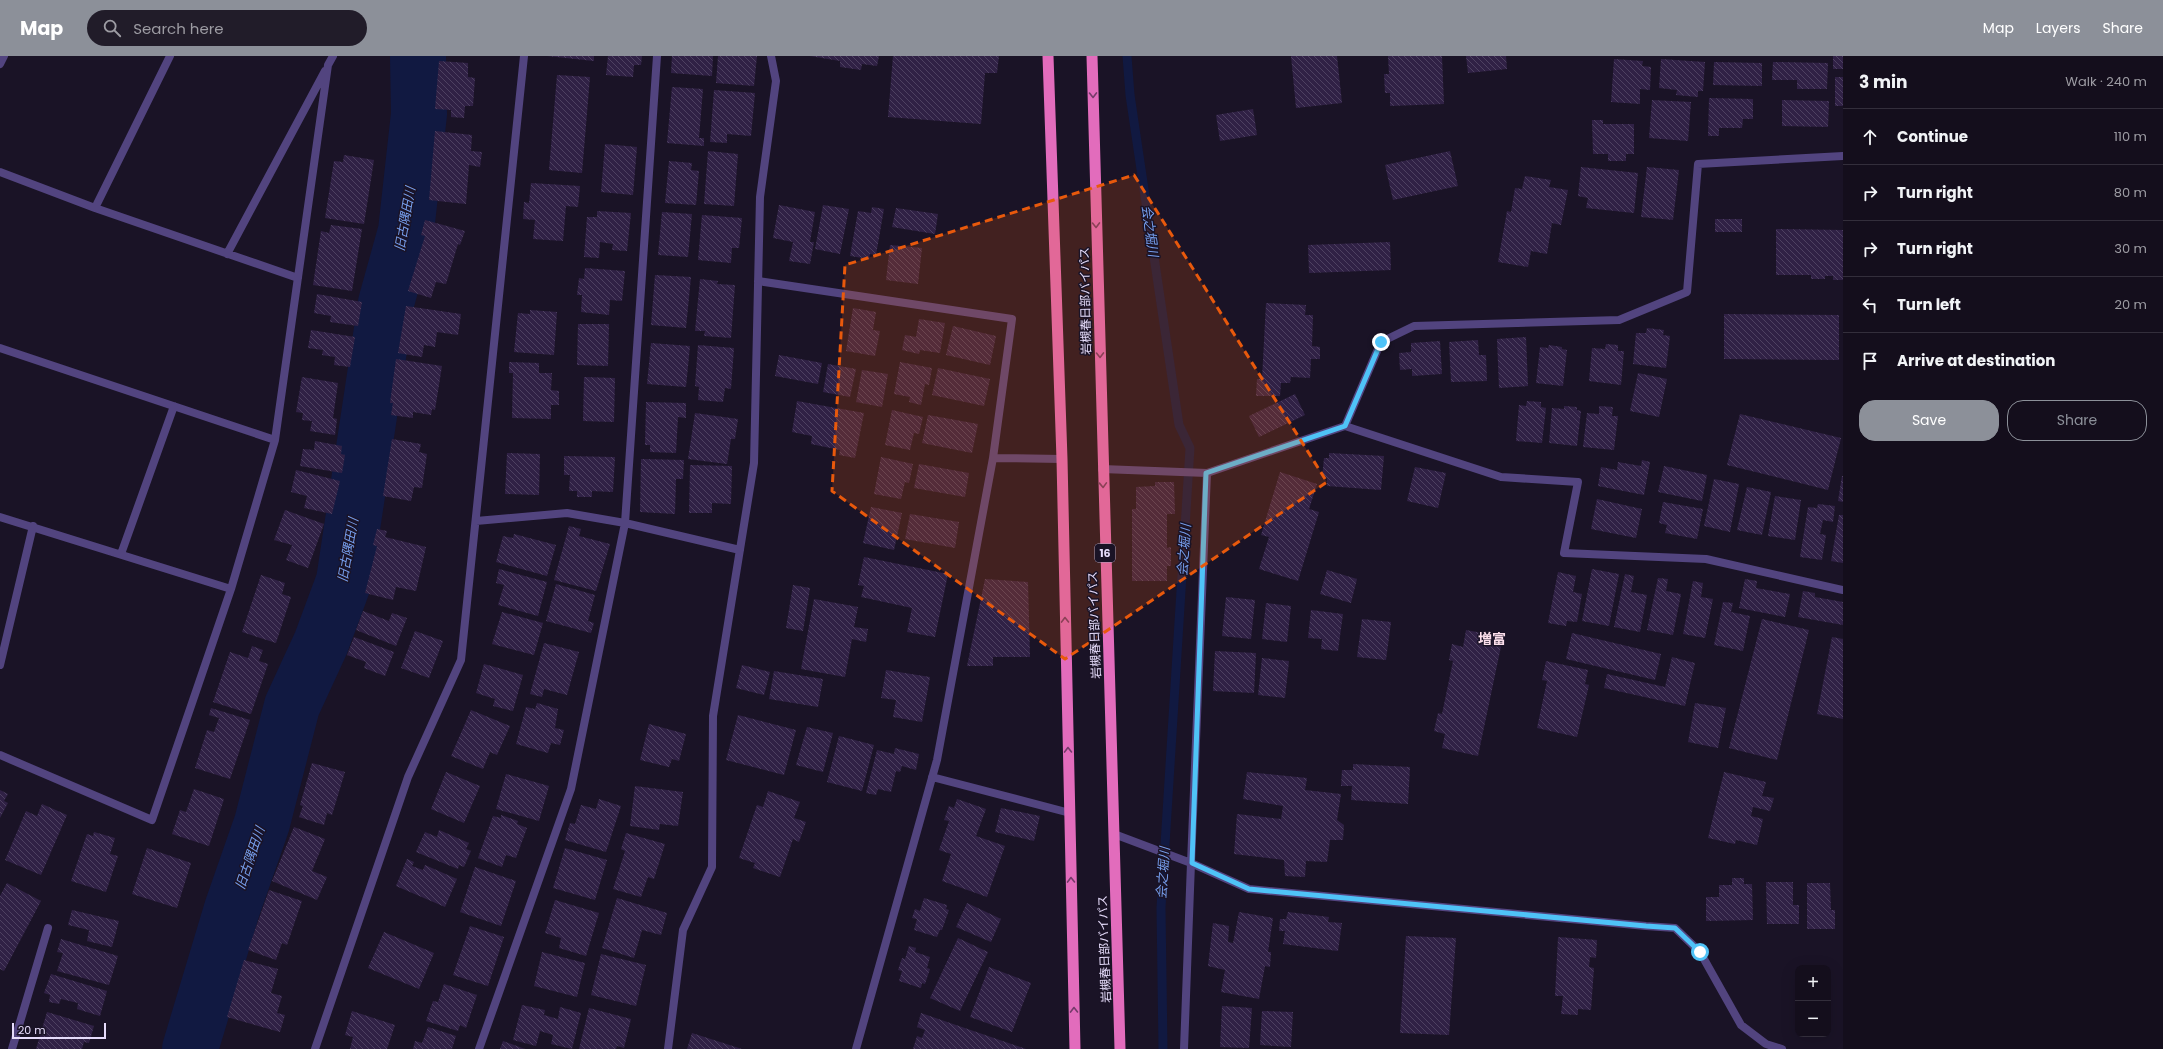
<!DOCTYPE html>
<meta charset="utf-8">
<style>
:root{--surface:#140e1c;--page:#211c29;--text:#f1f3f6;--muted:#9d9ca3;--line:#332e3b;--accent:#8c9099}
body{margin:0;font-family:Poppins,"Noto Sans JP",sans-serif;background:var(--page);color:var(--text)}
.controls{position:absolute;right:12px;bottom:12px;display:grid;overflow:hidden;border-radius:8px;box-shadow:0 4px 16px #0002}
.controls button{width:36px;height:36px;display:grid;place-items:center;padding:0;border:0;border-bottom:1px solid var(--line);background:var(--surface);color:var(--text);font:20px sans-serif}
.scale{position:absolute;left:12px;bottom:10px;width:94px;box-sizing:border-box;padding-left:4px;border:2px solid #e6dcfb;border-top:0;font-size:11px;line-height:14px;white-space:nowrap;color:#e6dcfb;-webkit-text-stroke:3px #1a1326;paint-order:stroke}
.stop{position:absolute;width:12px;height:12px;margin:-9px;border:3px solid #4fc3f7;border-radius:50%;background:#fff}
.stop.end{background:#4fc3f7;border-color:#fff;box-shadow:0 1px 4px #0008}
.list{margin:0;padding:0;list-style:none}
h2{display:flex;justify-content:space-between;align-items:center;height:52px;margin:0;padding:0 16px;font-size:17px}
h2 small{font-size:13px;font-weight:400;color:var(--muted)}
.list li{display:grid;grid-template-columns:26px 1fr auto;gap:12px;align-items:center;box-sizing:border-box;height:56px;padding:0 16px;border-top:1px solid var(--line)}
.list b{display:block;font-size:15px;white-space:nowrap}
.list em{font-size:13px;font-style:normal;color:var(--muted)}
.actions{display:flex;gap:8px;padding:12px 16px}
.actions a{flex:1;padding:9px 0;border:1px solid var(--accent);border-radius:16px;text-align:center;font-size:14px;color:var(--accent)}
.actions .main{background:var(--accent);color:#fff}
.icon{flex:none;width:22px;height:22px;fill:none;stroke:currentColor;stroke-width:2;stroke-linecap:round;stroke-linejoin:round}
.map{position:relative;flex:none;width:1843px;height:993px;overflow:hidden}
header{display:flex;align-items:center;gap:24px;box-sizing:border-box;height:56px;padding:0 20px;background:var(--accent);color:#fff}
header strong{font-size:19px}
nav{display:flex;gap:22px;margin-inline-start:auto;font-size:14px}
.search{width:280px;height:36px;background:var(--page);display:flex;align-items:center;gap:10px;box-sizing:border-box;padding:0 14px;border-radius:22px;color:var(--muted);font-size:15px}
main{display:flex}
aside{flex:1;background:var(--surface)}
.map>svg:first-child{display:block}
</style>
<header>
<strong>Map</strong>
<div class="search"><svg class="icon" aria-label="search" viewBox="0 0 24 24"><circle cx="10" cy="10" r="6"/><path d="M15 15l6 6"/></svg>Search here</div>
<nav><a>Map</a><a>Layers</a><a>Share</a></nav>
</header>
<main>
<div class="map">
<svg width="1843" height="993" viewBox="0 0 1843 993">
<defs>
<pattern id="building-back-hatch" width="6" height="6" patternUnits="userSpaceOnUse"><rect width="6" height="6" fill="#302145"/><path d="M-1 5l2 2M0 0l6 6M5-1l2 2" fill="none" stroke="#4e4161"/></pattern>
</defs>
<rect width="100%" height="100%" fill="#1a1326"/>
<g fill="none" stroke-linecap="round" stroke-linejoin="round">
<!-- stream -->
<path stroke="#111941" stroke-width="9" d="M1127,0L1130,39L1179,369L1190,392L1161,852L1163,993"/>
<!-- river -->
<path stroke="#111941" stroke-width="56" d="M190,993L232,853L262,767L292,650L321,587L344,525L386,247L406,175L419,58L418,0"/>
</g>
<!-- building -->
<path fill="url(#building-back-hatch)" d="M547,0H594V5Z
M608,0H642L641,9H634L633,21L606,19Z
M672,0H713L712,20L671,17Z
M718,0H757L754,30L716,27Z
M810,0H879L877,10L862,8L861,14L840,11V5Z
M893,0H999L997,17H985L981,68L888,61Z
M1291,0H1337L1342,47L1296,52Z
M1388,0H1442L1444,48L1390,50V37H1385L1384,18H1389Z
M1466,0H1506L1507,13L1468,17Z
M1833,0H1843V13H1833Z
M1614,3L1643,5L1642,10L1651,11L1650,34L1640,33V48L1611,46Z
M1661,3L1705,6L1703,35H1698V41L1676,39L1677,34L1659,32Z
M439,5L468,7V21L475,22L473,50H465L464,62L451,61V54L435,53Z
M1714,6L1762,7V30L1713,29Z
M1773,6L1828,7L1827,33H1797V24H1772Z
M557,19L590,21L582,117L549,114Z
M1835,21H1843V50H1835Z
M672,31L703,33L699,82H704V90L667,87Z
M714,34L755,37L751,80L727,78V87L710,86Z
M1709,42L1753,43V63H1743L1742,72H1719V80H1708Z
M1652,44L1691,46L1688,85L1649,82Z
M1782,44L1829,45L1828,71L1782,70Z
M1253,53L1257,79L1220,85L1216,59Z
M1592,64H1603V68H1634V98H1626V105H1608V98H1593Z
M435,75L472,79L471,95L482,96L480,111L469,109L466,148L429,144Z
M605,88L637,91L633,139L601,136Z
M708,95L738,98L734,150L704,148Z
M1450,95L1458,130L1393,144L1385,109Z
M344,99L374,104L364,168L325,162L334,105L343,106Z
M669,105L692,107L691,114L699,115L696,149L665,147Z
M1581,111L1638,117L1634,157L1586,152L1588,142L1578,140Z
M1647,111L1679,114L1673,164L1641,161Z
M1525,120L1551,124L1549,131L1568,134L1561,169L1552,167L1547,198L1531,195L1528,211L1498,206L1507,155L1511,156L1515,132L1522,133Z
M531,127L580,130L578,151L566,150L563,185L533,183L535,164L523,163L524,146L529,147Z
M779,149L815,156L810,186H814L810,208L789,205L793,186L773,182Z
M823,149L849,153L840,198L815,193Z
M872,151L884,153L876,199L870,198L869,203L850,200L858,155L871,157Z
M896,152L938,158L935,178L892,171Z
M597,155L631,157L627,195L612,194L613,188L600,186L599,202L584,201L587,161H597Z
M662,156L692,158L688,201L658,199Z
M702,159L742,162L739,192H732L731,207L698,204Z
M1715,163H1742V176H1715Z
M425,164L465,175L460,189L458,188L446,228L436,226L431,242L408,235L425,180L421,179Z
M331,169L362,173L352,235L313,229L321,175L329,177Z
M1776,173L1843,174V224H1833V220H1825V223H1811V219H1776Z
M1390,186L1391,214L1309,217L1308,189Z
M890,189L922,192L918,228L886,224Z
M585,212L625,215L622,245L610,244L609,259L581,256L582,239H577L579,222L584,223Z
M655,219L691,221L686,272L651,269Z
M700,223L718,225L717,228L735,229L731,282L704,280L705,275H695Z
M317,238L362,246L358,270L330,266L331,260L314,257Z
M1266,247L1306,249L1305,259H1313L1312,290L1320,291V303H1311L1310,322L1291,321L1290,327H1281L1280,340H1256L1257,323H1262Z
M406,250L461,258L458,279L437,276L435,291L424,289L422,301L398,297Z
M853,252L876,256L873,274L880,275L875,300L846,295Z
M530,254L557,256L554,299L514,296L518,257L530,258Z
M1724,258L1839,259V304L1724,303Z
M919,263L945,267L940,297L920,294L919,298L902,294L905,279L916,281Z
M578,268H609L608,310L577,309Z
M953,270L996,280L990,309L946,299Z
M1647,272L1664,274L1663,279L1670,280L1666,312L1633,308L1636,277H1646Z
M311,274L355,281L350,311L334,309L335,301L322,299L323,294L308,292Z
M1526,281L1528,330L1499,332L1497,283Z
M1478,284L1479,299H1486L1487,325L1451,326L1449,286Z
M1440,285L1442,318L1412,320V313L1400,314L1399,297L1411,296V287Z
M651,287L690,290L686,331L647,328Z
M1606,288L1618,289V295H1624L1621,329L1589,325L1592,292L1605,293Z
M698,289L734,292L731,333L725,332L723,346L698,344L699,331L695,330Z
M1549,289L1562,291V293L1567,294L1563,330L1536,327L1540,291L1548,292Z
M779,299L822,307L818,328L775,320Z
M396,303L442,310L435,354L432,353L431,359L413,356V362L391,359L393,347H390Z
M509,306L539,307V317H552L551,334L559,335V349H551V363L512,362L513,317H509Z
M900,306L932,312L929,329L925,328L921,349L909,346L910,341L894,338Z
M828,308L856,313L850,341L823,336Z
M938,312L990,323L984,350L932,339Z
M862,314L888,318L882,351L856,346Z
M1638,317L1667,323L1659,361L1630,355Z
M302,321L338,327L333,362L337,363L335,379L310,375L312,365L302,364L303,357L296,356Z
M584,321L615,322L614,366L583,365Z
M1295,338L1305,359L1259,381L1249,360Z
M797,345L864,357L855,402L839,399L840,394L811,388L812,380L792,376Z
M1527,345L1541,346V351L1546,352L1542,387L1516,385L1519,349L1526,350Z
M646,346L686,347V362L678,361L676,397L650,396V389H645Z
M1564,350L1577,351V354L1581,355L1577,390L1549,387L1552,352L1564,353Z
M1599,350L1613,351L1612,360H1618L1614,394L1583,391L1587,357L1599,358Z
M892,354L923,361L919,378L914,377L910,394L885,389Z
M695,357L738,363L735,383H731L727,408L688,403Z
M1740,358L1841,382L1828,434L1727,409Z
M928,359L978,368L972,397L922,387Z
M392,383L421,388L419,396L427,398L422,432L414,431L411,445L383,440Z
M315,385L342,390L341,398L345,399L342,417L300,410L303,393L314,394Z
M507,397L540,398L539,439L505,438Z
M1329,397L1384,400L1381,434L1327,430V422H1322L1324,402H1329Z
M564,400L615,401L613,436L592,435V441H577V435H569L570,419H564Z
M881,401L913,408L909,427L905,426L901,443L874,438Z
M641,403L684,404L683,423H676L675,458L640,456Z
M1642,404L1650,406L1644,439L1598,430L1601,411L1617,414L1618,406L1641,410Z
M919,408L969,417L965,441L914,432Z
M690,409L732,410L731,448L712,447V457H689Z
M1664,410L1707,419L1702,445L1658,436Z
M1415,411L1446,417L1438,452L1407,445Z
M296,414L340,425L332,458L304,452L307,440L291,436Z
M1280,416L1317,428L1309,453L1319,456L1298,525L1259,513L1269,481L1261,479Z
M1842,420H1843V446L1838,445Z
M1714,423L1739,428L1730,476L1704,470Z
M1155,426H1174L1175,458H1167V492L1171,491V510H1167V525H1132V453H1136V431L1155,430Z
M1747,431L1771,436L1762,479L1737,474Z
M1775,440L1801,444L1795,484L1768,480Z
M1597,443L1642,453L1636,482L1591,473Z
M1663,446L1703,453L1697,483L1665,477L1667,469L1659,467Z
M1818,448L1835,450L1833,466L1823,464L1820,478L1826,479L1822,504L1800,501L1808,451L1817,452Z
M871,451L902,457L894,494L863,487Z
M285,454L324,468L308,512L286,504L292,489L274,484Z
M910,458L959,466L955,492L905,483Z
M1839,459H1843V507L1831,505Z
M569,470L581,473L579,480L610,488L596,535L554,524Z
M377,473L387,475L385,481L426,491L416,535L396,531L393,544L365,537L377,490L373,489Z
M514,478L556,489L547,520L496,506L503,480L513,482Z
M864,501L948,518L935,581L907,576L912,552L861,541L864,530L858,529Z
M499,513L547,526L538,560L498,549L504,529L496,527Z
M1592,513L1619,518L1609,570L1582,565Z
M1327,514L1357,523L1351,547L1320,538Z
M1558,516L1576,520L1573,536L1582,538L1577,566L1567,565L1566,570L1548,567Z
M1625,518L1634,520L1631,536L1647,539L1640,576L1614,571Z
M261,519L285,527L282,538L291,541L276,587L242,576Z
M1658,522L1668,523L1666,535L1681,538L1673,579L1647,574Z
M985,523L1028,526L1030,601H993V610H967Z
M1745,523L1757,525L1756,532L1790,538L1785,561L1739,552Z
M1693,525L1703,527L1701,541L1713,543L1705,582L1683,578Z
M556,528L595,539L588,565L594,567L591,577L546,565Z
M793,529L810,532L803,575L786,572Z
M1803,535L1815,537V541L1843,546V569L1798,561Z
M1226,541L1255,544L1251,583L1222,580Z
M814,543L858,551L854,571L868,573L866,586L852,583L845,621L801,613Z
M1723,546L1733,547L1731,556L1750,560L1743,595L1714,589Z
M1266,547L1291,550L1287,586L1262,583Z
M1311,554L1343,558L1338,595L1321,593L1322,583L1308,582Z
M363,555L389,565L392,557L407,562L396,590L356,574Z
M502,556L543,567L534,599L492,588Z
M1362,563L1391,566L1386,604L1357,601Z
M1762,563L1809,574L1777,704L1729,692Z
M1466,574L1503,581L1478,700L1442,692L1445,678L1434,675L1438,657L1442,658L1453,605L1449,604L1452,588L1463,591Z
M415,575L443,585L429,622L401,612Z
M1572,577L1661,598L1655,624L1566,603Z
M354,581L394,596L385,620L364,612L366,606L347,599Z
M1832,581L1843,583V663L1817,658Z
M544,587L579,596L567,639L544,633L542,641L530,638Z
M252,590L263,594L259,605L268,608L251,658L213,646L230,596L248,602Z
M1215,595L1256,597L1254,637L1213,635Z
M1672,601L1695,607L1685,650L1604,632L1607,618L1665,631Z
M1262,602L1289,605L1285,642L1258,639Z
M1546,605L1588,614L1585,628L1589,629L1577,681L1537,672L1547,625L1542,624Z
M484,608L523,619L513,655L493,650L495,643L476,637Z
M742,609L770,616L764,639L736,632Z
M886,614L930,621L922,666L893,661L896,644L881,642Z
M774,615L823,623L818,651L769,643Z
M537,647L558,653L555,672L564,674L560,689L551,687L548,697L516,688L526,651L535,653Z
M1695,647L1726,652L1718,692L1688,686Z
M211,652L250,664L230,723L195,712L207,674L214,676L219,662L209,659Z
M471,654L510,670L497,699L490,696L483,713L451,700Z
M738,659L796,674L784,719L726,704Z
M649,668L686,678L679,705L672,703L669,711L640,704Z
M807,671L833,677L823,716L796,709Z
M839,680L874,689L862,735L827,726Z
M895,692L919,698L916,714L902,710L900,716L896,715L891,736L878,733L876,739L866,737L877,694L894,698Z
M312,707L345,716L332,759L327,757L324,769L299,761L303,750L300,749Z
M1353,708L1410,711L1408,748L1351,744L1352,730H1341L1342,714H1353Z
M446,716L480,730L464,767L431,753Z
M1247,716L1307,722L1305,734L1341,738L1337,764L1344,769L1343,784H1330L1327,806L1306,805L1305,821L1285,820L1284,804L1234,798L1237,758L1281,763L1283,750L1243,743Z
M1724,716L1766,726L1762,740L1774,742L1770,755L1753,751L1751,760L1763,763L1757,789L1736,784L1735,788L1708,782Z
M506,718L549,730L539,765L496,753Z
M635,730L683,736L678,770L660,768L659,774L630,770Z
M194,733L224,743L209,790L172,778L180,754L186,756Z
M0,734L8,738L4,745L8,747L0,762Z
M768,735L800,746L794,762L806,766L799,786L793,783L780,821L753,812L755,807L739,802L757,749L763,751Z
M599,743L621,750L606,796L565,784L570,767L575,768L581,749L596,753Z
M957,743L986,753L976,780L1005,790L987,841L942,825L951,798L939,794L949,765L944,764L949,750L954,752Z
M42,748L67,759L41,819L5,804L26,755L37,760Z
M1001,752L1040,760L1034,785L995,776Z
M501,759L518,765L517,768L527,772L516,802L506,799L502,811L478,802L493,760L501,762Z
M294,771L325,783L312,815L327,821L317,844L272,825Z
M439,774L469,787L466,793L471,795L464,811L459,809L458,813L416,796L425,776L437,781Z
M94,776L115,782L110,798L118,800L106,836L71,825L87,778L93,780Z
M626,777L665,788L654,823L648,821L641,841L613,833L625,795L621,793Z
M147,792L191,807L177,852L132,838Z
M565,792L607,804L595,844L553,832Z
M407,803L414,806L412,810L423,814L425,809L457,823L445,851L396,830Z
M475,811L516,825L501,870L460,856Z
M1732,822H1744V828H1752L1753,864L1706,865V841H1719V829H1732Z
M1766,826H1793V849H1799V868H1767Z
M7,827L41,845L4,915L0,913V840Z
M1807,827H1830L1831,854H1835V873H1807Z
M269,834L302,845L287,889L282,887L276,904L248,894Z
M617,842L667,857L661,879L642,874L634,902L602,892Z
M924,842L947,849L946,853L949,854L942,874H940L937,881L914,874L917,863L912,862L915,853L920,855Z
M555,844L599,857L586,900L559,892L561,882L545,877Z
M967,847L1001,863L991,886L956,871Z
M72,854L119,865L112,891L87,885L89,874L68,869Z
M1239,856L1273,862L1268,896H1271L1270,911L1265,910L1259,943L1221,936L1225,914L1208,910L1213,867L1229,870L1228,886L1233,887Z
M1288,856L1329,861L1328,866L1342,867L1338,895L1283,888L1285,875H1279L1280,863H1286Z
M470,870L504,881L488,930L453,919Z
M384,876L434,897L419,933L368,912Z
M1406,880L1456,882L1449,979L1400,977Z
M1558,881L1597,884L1596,902L1590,901L1589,911L1594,912L1591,954L1578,953V959L1561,958L1563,940H1555Z
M958,882L988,896L960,955L930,942Z
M61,883L118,900L109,929L57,915L63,897L57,896Z
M909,890L916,892L915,896L930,901L927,912L930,913L925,928L922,927L921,932L899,925L902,915L898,914L902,902L905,903Z
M542,896L585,907L577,941L534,930Z
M601,898L646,909L636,950L591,939Z
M244,904L278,913L271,937L282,940L277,957L285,959L280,976L227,961Z
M989,911L1031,927L1012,976L970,961Z
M51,918L107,935L100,960L77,953L78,947L61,943L59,948L49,946L50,939L44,937Z
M444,928L477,939L466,972L460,969L458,975L426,965L433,945L438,946Z
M522,949L545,954L544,959L558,963L560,951L581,957L572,993L551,988L553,979L540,975L536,990L513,984Z
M1222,950L1252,952L1249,992L1220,991Z
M589,952L631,963L624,992L617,990L616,993H579Z
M352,955L395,969L387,993H350L353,981L345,979Z
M1262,955L1293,956L1291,991L1260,989Z
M47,956L94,970L89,987L84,986L82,993H36Z
M921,957L1026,993H913L917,980L922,982L925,974L917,971Z
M428,971L456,980L452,993H413L415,985L422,987Z
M692,977L742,993H687Z
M503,985L525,993H500Z"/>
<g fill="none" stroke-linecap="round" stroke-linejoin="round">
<!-- minor -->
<path stroke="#52447f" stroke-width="8" d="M0,8L4,0
M0,116L95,152L298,222
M95,152L170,0
M227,198L325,15
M758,225L1012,263L993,402
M0,292L275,384
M1345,370L1501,421L1578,426L1564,497L1706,503L1843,534
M1102,413L1207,417L1345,370L1381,286L1414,270L1619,264L1687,236L1698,108L1843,100
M1207,417L1191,807L1249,833L1646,870L1675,872L1700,896L1741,969L1766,988L1782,993
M0,461L231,533
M476,465L567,457L625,467L740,494
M121,498L174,350
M0,609L33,470
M0,699L152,764L231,533L275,384L328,9L333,0
M932,721L1070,757
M1114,778L1191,807L1184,993
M12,993L48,872
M315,993L408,721L461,604L524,0
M479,993L571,733L625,467L657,0
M668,993L683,874L712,811L713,660L754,407L760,141L776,25L771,0
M856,993L937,704L993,402L1062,403"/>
<!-- trunk -->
<path stroke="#e26cbc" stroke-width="11" d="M1048,0L1062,403L1075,993
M1092,0L1120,993"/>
</g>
<!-- one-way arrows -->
<defs><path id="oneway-chevron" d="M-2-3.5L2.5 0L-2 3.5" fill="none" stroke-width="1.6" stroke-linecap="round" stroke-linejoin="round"/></defs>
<g stroke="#743b6a">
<use href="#oneway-chevron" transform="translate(1093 39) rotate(89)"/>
<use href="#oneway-chevron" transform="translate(1096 169) rotate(89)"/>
<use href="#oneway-chevron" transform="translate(1100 299) rotate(89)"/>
<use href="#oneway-chevron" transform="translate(1103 429) rotate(88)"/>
<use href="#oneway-chevron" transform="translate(1065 564) rotate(-91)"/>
<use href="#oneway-chevron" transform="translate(1068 694) rotate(-91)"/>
<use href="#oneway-chevron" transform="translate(1071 824) rotate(-91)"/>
<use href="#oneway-chevron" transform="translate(1074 954) rotate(-91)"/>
</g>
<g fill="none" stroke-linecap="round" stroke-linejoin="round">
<!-- route -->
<path stroke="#4fc3f7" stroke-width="5" d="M1381,286L1345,370L1206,417L1192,807L1249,833L1646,870L1675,872L1700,896"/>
</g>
<!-- marked area -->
<path fill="#e8590c" fill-opacity="0.2" stroke="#e8590c" stroke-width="3" stroke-dasharray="8 5" stroke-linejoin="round" d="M1134,119L1327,426L1065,603L832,435L845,209Z"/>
<g text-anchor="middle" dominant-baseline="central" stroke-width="3" stroke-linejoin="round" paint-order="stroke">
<!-- shield labels -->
<rect fill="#1a1326" stroke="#a9a0bb" stroke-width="1" x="1095" y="488" width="20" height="18" rx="3"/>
<g font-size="11" font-weight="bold" fill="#e6dcfb">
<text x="1105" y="497">16</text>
</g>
<!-- street labels -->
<g font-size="12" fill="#e6dcfb" stroke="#1a1326">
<text transform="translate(1085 245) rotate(-91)">岩槻春日部バイパス</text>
<text transform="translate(1094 569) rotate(-92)">岩槻春日部バイパス</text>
<text transform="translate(1104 893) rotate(-92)">岩槻春日部バイパス</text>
</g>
<!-- water labels -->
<g font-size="13" font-style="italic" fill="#779fee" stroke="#1a1326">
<text transform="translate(405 163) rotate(-80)">旧古隅田川</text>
<text transform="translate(1150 175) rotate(82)">会之堀川</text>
<text transform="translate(348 494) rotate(-80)">旧古隅田川</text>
<text transform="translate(1184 494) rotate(-86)">会之堀川</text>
<text transform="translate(250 802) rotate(-71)">旧古隅田川</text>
<text transform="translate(1163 817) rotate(-86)">会之堀川</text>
</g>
<!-- quarter labels -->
<g font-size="14" font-weight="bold" fill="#fbdeeb" stroke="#1a1326">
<text x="1492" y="583">増富</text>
</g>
</g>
</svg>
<div class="controls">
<button>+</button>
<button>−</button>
</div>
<div class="scale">20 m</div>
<div class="stop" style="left:1700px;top:896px"></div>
<div class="stop end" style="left:1381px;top:286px"></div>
</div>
<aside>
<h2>3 min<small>Walk · 240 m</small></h2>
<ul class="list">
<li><svg class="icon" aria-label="ahead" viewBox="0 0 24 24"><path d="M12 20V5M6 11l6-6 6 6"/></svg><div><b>Continue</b></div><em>110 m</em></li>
<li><svg class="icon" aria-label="right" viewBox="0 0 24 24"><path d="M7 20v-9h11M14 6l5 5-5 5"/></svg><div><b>Turn right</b></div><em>80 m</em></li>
<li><svg class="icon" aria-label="right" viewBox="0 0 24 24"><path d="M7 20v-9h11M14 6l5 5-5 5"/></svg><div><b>Turn right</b></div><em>30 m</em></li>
<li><svg class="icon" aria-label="left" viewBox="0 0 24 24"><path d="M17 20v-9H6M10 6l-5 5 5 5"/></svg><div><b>Turn left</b></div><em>20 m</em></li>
<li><svg class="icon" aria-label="arrive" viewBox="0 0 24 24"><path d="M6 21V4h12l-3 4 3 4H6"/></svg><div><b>Arrive at destination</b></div></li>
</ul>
<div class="actions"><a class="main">Save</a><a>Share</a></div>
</aside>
</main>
